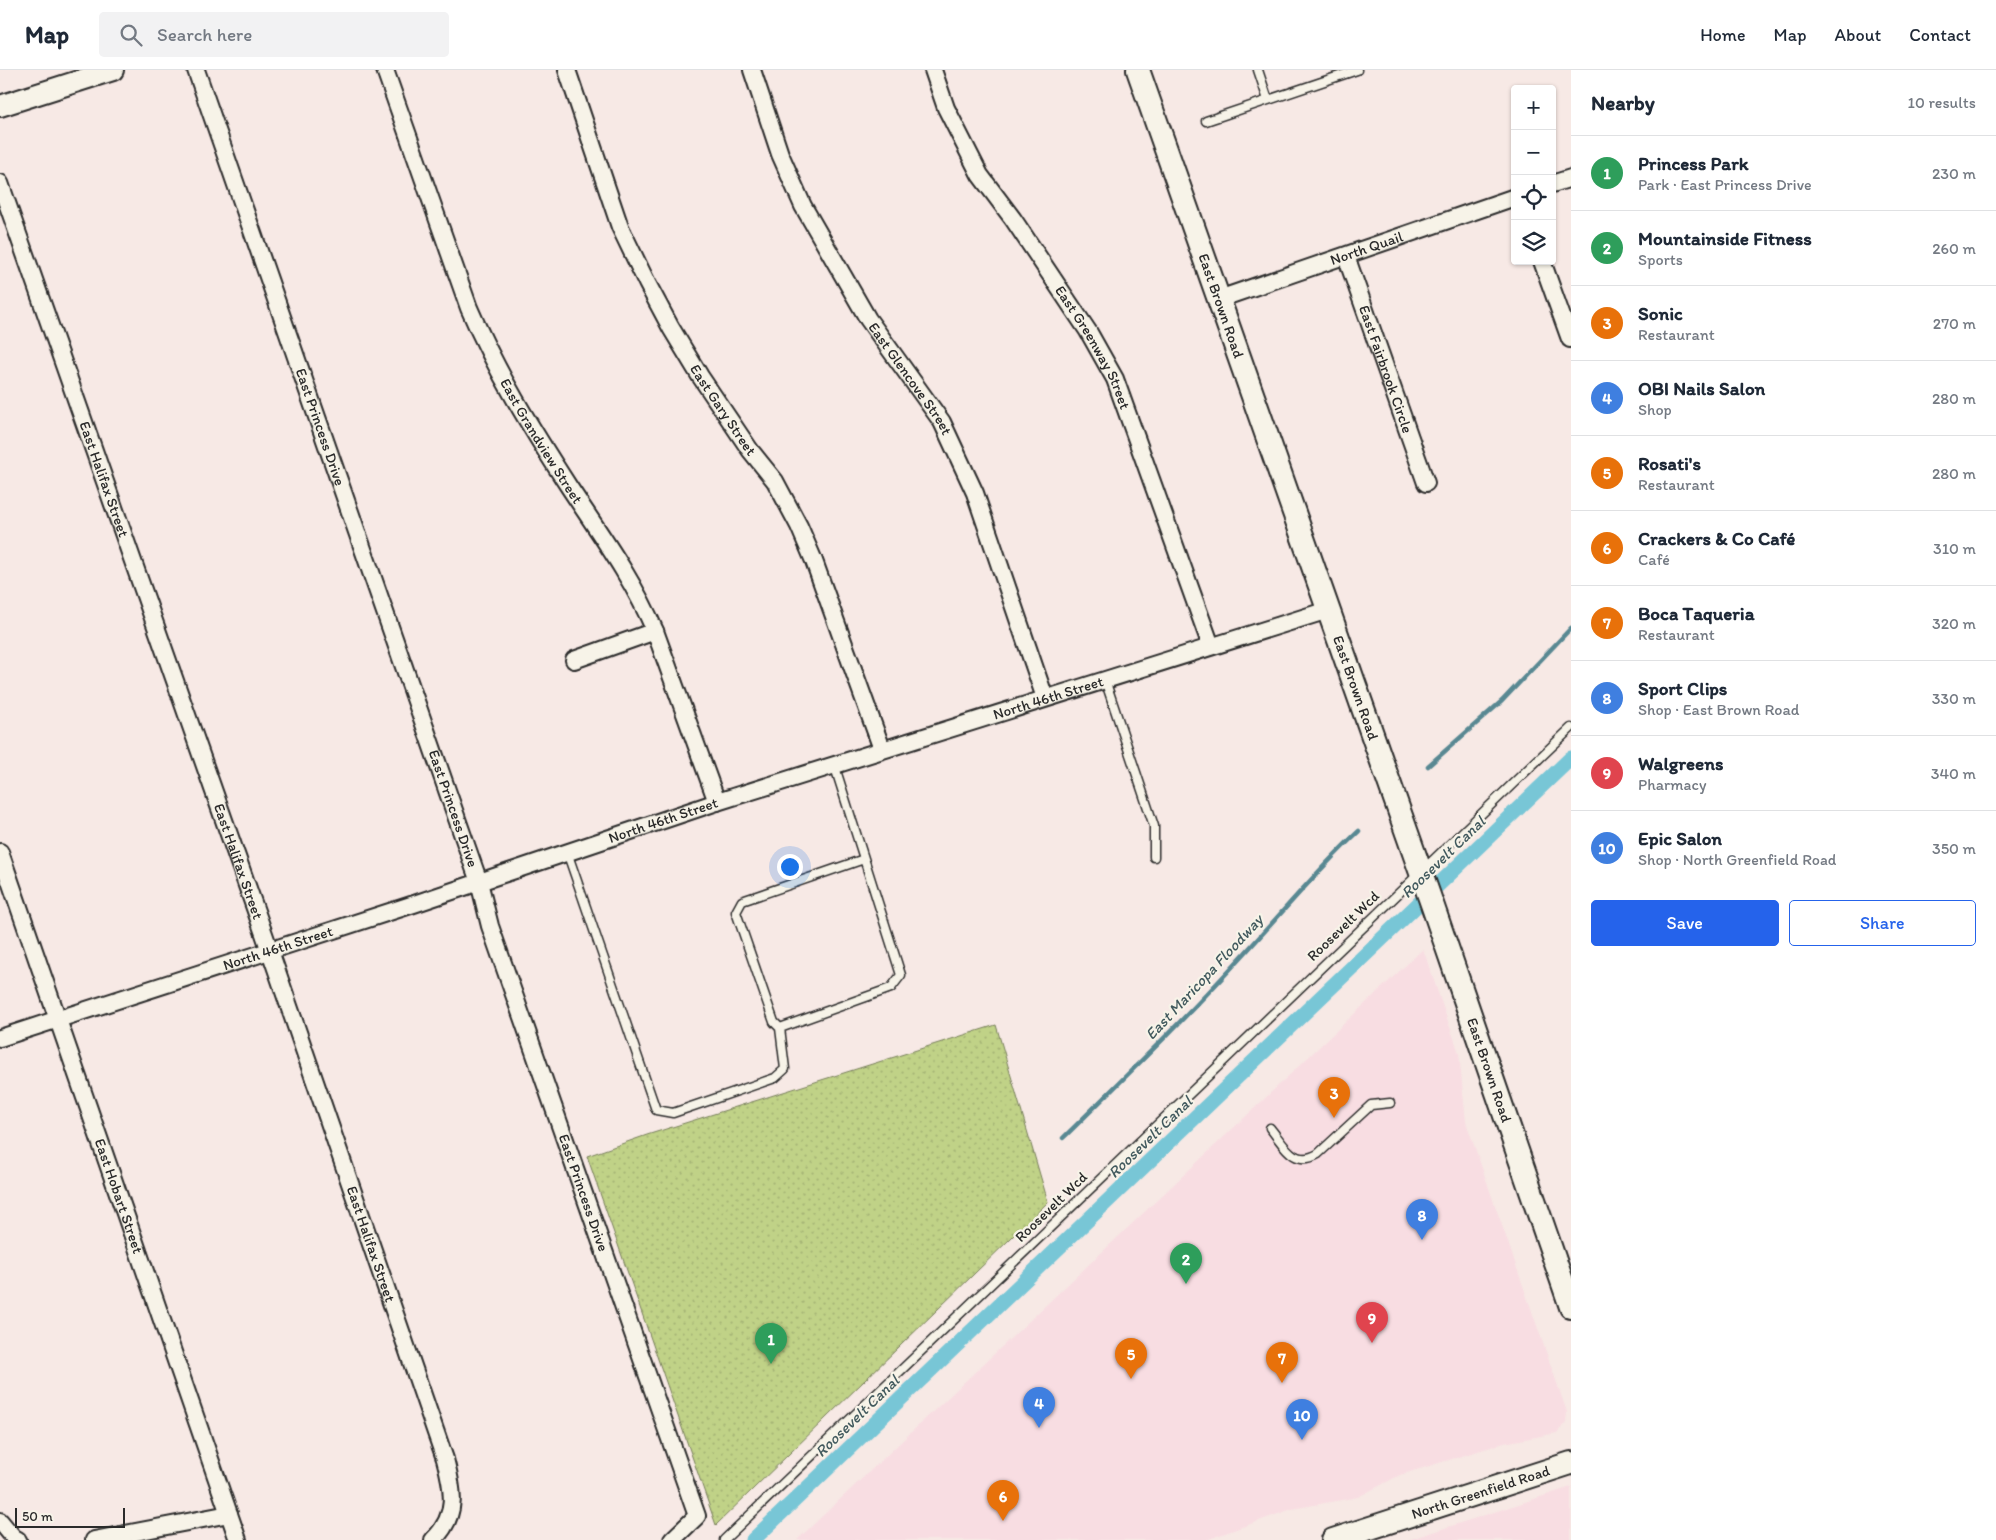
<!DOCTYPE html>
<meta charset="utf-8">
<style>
:root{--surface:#fff;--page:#f2f2f3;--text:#1f2937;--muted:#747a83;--line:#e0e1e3;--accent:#2563eb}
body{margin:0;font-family:Itim,sans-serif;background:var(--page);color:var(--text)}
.controls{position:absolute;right:15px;top:15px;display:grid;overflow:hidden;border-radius:5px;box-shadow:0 1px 4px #0004}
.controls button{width:45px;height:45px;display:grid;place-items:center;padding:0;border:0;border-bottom:1px solid var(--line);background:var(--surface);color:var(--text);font:25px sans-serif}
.scale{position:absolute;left:15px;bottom:12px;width:110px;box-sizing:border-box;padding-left:5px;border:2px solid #2b2b2b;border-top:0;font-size:14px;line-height:18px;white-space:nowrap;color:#2b2b2b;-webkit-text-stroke:4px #f7f3e8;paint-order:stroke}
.you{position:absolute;left:789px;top:796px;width:18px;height:18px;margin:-12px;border:4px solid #fff;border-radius:50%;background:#1a73e8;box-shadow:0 0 0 8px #1a73e833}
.badge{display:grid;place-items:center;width:32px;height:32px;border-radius:50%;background:var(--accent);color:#fff;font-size:16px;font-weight:700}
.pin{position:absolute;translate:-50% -41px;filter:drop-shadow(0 1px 2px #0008)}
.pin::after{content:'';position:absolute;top:26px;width:18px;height:15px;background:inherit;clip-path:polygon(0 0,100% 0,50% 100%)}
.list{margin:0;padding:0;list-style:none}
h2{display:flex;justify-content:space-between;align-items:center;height:65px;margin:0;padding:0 20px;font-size:21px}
h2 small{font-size:16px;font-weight:400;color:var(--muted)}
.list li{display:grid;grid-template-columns:32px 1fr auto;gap:15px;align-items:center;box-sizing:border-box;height:75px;padding:0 20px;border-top:1px solid var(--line)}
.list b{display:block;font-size:19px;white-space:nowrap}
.list p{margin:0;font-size:16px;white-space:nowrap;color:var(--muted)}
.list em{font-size:16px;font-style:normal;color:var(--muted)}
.actions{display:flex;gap:10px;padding:15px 20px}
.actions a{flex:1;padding:11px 0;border:1px solid var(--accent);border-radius:5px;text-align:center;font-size:18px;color:var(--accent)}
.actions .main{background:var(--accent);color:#fff}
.icon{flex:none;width:28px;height:28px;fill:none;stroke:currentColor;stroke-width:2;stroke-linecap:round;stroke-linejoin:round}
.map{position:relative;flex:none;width:1571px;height:1470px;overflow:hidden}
header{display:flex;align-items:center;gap:30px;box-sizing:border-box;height:70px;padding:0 25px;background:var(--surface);border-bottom:1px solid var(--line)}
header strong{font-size:24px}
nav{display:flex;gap:28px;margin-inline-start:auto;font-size:18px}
.search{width:350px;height:45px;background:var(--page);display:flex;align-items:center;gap:12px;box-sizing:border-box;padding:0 18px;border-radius:5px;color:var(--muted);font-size:19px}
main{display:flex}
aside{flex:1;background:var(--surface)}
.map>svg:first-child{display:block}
</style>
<header>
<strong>Map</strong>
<div class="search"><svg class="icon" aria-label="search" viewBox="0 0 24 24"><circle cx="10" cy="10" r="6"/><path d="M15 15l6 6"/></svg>Search here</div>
<nav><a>Home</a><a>Map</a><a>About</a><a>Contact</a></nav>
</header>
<main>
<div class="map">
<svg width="1571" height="1470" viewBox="0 0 1571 1470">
<defs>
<pattern id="park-dots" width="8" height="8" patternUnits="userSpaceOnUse" patternTransform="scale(1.25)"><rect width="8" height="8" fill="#c0d287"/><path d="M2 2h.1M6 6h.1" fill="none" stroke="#a5b475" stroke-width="1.8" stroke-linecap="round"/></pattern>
</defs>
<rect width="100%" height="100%" fill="#f7e9e5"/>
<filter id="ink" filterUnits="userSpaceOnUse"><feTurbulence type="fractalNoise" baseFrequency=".02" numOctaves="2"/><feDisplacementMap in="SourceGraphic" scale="10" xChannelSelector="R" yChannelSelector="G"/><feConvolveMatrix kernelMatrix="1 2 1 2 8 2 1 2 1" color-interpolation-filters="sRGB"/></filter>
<g filter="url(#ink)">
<!-- built -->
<path fill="#f8dde2" d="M1423,879L1459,983L1466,1052L1567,1342L1566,1352L1557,1363L1504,1373L1400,1405L1358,1427L1292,1439L1206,1470H797Z
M1571,1417V1470H1408Z"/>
<!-- park -->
<path fill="url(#park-dots)" stroke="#767e59" d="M996,955L1048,1132L716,1455L587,1086L647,1065Z"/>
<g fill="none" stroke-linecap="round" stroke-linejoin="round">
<!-- stream -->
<path stroke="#598892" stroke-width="4.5" d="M1428,696L1502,631L1571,558
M1063,1068C1125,1007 1187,947 1245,883C1283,842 1318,799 1359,761"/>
<!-- canal -->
<path stroke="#78c6d6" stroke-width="15" d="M753,1470L1571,688"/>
<defs>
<path id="service" d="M1258,0L1268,30
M1206,51L1357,0
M1105,610L1154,756V787
M834,694L901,905L891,918L780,958L774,952L736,842L742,831L864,789
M567,782L656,1040L673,1043L775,1008L785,999L780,958
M1270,1058C1284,1075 1294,1098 1318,1084L1371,1035L1390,1033
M724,1470L1571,658"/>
<g id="minor">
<path id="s1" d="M196,0L479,812L490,856L697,1446L672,1470"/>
<path id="s2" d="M385,0L469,238C496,301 532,360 569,417C600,464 633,509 655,561L717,732"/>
<path id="s3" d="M567,0L620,157L647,213L671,258L700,306L750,380L775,411L799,456L814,491L882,679"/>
<path id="s4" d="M752,0L780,84L803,136L868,249L942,352L975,423L1045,628"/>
<path id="s5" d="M933,0L946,38L980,105L1013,149L1088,261L1115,309L1211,576"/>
<path id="s6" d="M0,113L270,881L445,1389C453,1419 459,1445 433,1470"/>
<path d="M1552,114L1571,108"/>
<path id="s7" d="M1346,186L1426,413"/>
<path d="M1542,191L1570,269"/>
<path id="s8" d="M1219,229L1515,127"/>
<path d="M574,590L655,561"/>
<path id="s9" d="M0,782L238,1470"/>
<path id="s10" d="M0,968L414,834L717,732L1328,540"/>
<path d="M0,1451L14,1468L18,1470"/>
<path d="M94,1470L229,1444"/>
</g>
<path id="tertiary" d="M0,36L113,0"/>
<g id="secondary">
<path id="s11" d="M1138,0L1432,834L1571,1237"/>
<path id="s12" d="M1333,1470L1571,1393"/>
</g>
</defs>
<!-- service casing -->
<use href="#service" stroke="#2b2b2b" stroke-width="11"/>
<!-- minor casing -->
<use href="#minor" stroke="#2b2b2b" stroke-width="20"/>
<!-- tertiary casing -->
<use href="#tertiary" stroke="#2b2b2b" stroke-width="24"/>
<!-- secondary casing -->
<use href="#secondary" stroke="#2b2b2b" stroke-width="26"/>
<!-- service -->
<use href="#service" stroke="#f7f3e8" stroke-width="8"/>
<!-- minor -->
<use href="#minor" stroke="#f7f3e8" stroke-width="16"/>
<!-- tertiary -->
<use href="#tertiary" stroke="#f7f3e8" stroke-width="20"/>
<!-- secondary -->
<use href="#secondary" stroke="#f7f3e8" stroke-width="22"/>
</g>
</g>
<g text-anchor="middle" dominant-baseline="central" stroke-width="4.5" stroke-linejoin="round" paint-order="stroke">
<!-- street labels -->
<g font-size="15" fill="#2b2b2b" stroke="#f7f3e8">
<text stroke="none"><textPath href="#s8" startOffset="156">North Quail</textPath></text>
<text stroke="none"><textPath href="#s11" startOffset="250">East Brown Road</textPath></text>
<text stroke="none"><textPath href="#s5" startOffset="322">East Greenway Street</textPath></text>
<text stroke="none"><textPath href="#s7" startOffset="120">East Fairbrook Circle</textPath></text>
<text stroke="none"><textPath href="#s4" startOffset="349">East Glencove Street</textPath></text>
<text stroke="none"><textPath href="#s3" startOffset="376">East Gary Street</textPath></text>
<text stroke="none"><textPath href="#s1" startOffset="378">East Princess Drive</textPath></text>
<text stroke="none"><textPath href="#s2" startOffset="404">East Grandview Street</textPath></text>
<text stroke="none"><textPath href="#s6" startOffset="314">East Halifax Street</textPath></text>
<text stroke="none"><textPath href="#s11" startOffset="655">East Brown Road</textPath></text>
<text stroke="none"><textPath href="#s10" startOffset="1102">North 46th Street</textPath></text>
<text stroke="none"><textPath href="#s1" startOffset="782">East Princess Drive</textPath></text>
<text stroke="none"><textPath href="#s10" startOffset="698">North 46th Street</textPath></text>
<text stroke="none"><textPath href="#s6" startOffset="719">East Halifax Street</textPath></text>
<text transform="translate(1343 856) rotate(-44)">Roosevelt Wcd</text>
<text stroke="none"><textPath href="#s10" startOffset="292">North 46th Street</textPath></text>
<text stroke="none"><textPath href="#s11" startOffset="1060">East Brown Road</textPath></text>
<text stroke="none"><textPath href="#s1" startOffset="1188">East Princess Drive</textPath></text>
<text stroke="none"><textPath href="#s9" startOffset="364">East Hobart Street</textPath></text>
<text transform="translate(1051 1137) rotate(-44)">Roosevelt Wcd</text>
<text stroke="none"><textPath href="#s6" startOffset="1124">East Halifax Street</textPath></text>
<text stroke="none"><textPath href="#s12" startOffset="155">North Greenfield Road</textPath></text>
</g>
<!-- water labels -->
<g font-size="16" font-style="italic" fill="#425a5e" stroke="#f7f3e8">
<text transform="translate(1443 787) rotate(-44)">Roosevelt Canal</text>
<text transform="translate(1204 907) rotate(-47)">East Maricopa Floodway</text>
<text transform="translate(1150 1067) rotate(-44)">Roosevelt Canal</text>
<text transform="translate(857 1346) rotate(-44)">Roosevelt Canal</text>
</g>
</g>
</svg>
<div class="controls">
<button>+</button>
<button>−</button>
<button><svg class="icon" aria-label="locate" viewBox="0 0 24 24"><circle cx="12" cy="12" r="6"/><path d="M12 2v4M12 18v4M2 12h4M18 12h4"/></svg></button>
<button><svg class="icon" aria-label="layers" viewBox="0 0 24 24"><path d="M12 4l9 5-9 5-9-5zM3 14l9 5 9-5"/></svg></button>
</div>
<div class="scale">50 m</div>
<div class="you"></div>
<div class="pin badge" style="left:771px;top:1294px;background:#2e9e5b">1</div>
<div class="pin badge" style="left:1186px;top:1214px;background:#2e9e5b">2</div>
<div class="pin badge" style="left:1334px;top:1048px;background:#e8710a">3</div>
<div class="pin badge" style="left:1039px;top:1358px;background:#3f7fe0">4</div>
<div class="pin badge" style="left:1131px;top:1309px;background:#e8710a">5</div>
<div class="pin badge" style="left:1003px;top:1451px;background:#e8710a">6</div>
<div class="pin badge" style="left:1282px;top:1313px;background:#e8710a">7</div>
<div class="pin badge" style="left:1422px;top:1170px;background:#3f7fe0">8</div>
<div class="pin badge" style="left:1372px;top:1273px;background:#e0444e">9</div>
<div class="pin badge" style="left:1302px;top:1370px;background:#3f7fe0">10</div>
</div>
<aside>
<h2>Nearby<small>10 results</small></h2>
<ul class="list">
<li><span class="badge" style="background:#2e9e5b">1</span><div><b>Princess Park</b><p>Park · East Princess Drive</p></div><em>230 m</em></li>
<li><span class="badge" style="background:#2e9e5b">2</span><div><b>Mountainside Fitness</b><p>Sports</p></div><em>260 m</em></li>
<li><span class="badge" style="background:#e8710a">3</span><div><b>Sonic</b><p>Restaurant</p></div><em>270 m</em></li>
<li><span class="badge" style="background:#3f7fe0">4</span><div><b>OBI Nails Salon</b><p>Shop</p></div><em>280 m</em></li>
<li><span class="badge" style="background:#e8710a">5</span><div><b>Rosati's</b><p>Restaurant</p></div><em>280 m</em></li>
<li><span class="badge" style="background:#e8710a">6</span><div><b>Crackers &amp; Co Café</b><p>Café</p></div><em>310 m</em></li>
<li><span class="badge" style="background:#e8710a">7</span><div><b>Boca Taqueria</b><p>Restaurant</p></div><em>320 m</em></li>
<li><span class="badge" style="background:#3f7fe0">8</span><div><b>Sport Clips</b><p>Shop · East Brown Road</p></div><em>330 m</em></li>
<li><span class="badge" style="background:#e0444e">9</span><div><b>Walgreens</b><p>Pharmacy</p></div><em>340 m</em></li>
<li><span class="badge" style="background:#3f7fe0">10</span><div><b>Epic Salon</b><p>Shop · North Greenfield Road</p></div><em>350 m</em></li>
</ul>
<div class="actions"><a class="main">Save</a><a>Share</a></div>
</aside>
</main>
